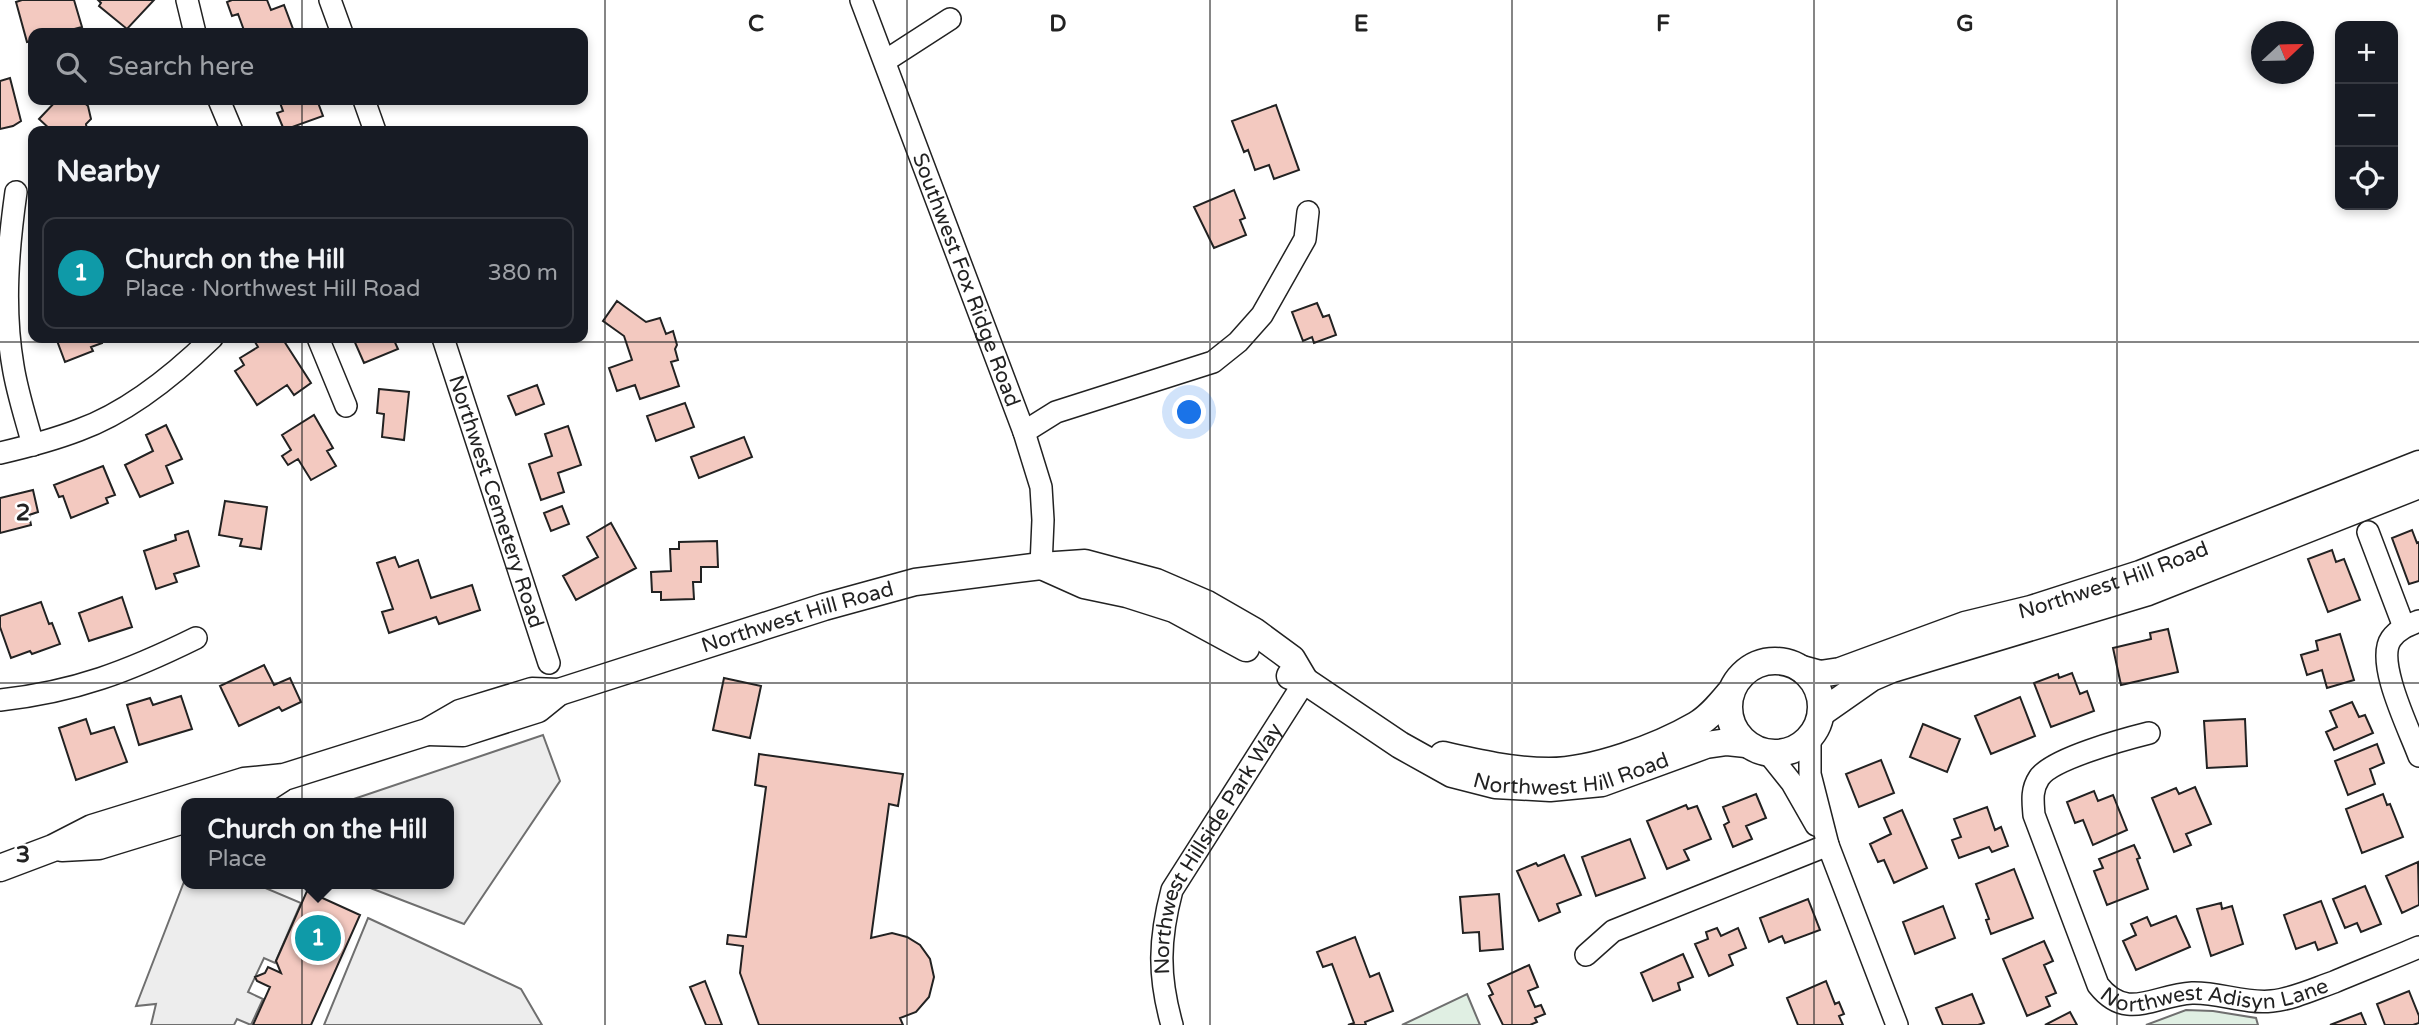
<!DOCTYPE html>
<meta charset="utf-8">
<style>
:root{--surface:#171b24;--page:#242831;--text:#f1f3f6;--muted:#9ea1a6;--line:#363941;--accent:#c62828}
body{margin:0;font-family:"Varela Round",sans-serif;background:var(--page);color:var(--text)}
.controls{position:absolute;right:21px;top:21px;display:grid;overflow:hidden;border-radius:14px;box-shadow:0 4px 10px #0003}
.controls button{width:63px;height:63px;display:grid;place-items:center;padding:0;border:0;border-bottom:2px solid var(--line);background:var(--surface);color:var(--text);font:35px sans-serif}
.compass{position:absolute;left:2251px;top:21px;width:63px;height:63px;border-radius:50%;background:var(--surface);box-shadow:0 4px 10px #0003;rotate:68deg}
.you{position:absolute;left:1190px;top:413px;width:24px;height:24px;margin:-18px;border:5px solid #fff;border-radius:50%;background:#1a73e8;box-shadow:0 0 0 10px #1a73e833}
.badge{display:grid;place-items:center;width:46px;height:46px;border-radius:50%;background:var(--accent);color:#fff;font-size:23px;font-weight:700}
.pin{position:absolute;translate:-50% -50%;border:4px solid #fff;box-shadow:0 2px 7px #0006}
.popup{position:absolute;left:181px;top:798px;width:273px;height:91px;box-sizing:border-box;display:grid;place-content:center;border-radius:14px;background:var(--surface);filter:drop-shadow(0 2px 5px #0005);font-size:23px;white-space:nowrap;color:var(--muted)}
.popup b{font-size:26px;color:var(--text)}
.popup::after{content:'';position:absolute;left:50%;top:100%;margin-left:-14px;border:14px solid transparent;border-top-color:var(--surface)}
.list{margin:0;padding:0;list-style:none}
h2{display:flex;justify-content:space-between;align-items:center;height:91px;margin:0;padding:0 28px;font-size:30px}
h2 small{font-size:23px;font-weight:400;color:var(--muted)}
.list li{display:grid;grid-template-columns:46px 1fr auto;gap:21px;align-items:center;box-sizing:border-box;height:112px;margin:0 14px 14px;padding:0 14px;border:2px solid var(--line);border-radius:14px}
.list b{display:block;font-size:26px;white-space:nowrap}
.list p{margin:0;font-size:23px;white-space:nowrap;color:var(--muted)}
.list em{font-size:23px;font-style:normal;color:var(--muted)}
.icon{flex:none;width:38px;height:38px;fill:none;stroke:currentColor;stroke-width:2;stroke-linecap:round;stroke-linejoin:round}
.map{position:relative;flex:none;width:2419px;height:1025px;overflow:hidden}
.search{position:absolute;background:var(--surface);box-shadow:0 4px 10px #0003;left:28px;top:28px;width:560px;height:77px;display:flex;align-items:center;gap:18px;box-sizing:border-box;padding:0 24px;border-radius:14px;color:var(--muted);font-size:26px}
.panel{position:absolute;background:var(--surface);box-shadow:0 4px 10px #0003;left:28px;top:126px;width:560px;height:217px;border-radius:14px}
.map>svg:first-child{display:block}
</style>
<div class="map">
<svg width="2419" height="1025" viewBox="0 0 2419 1025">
<rect width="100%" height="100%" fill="#fff"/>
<!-- green -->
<path fill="#e0efe3" stroke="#6f6f6f" stroke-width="2" d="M1467,994L1480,1025H1402Z
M2186,1010L2213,1011L2256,1018L2258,1025H2146Z"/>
<!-- parking -->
<path fill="#ededed" stroke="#6f6f6f" stroke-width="2" d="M543,735L560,781L464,924L360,884H449V803H342Z
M187,874V884H256L301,903L275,963L264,958L248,992L263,999L251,1025L237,1019L234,1025H151L156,1004L136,1006Z
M368,918L521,989L542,1025H324Z"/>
<!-- building -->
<path fill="#f3c9c0" stroke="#222" stroke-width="2" d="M22,0H74L82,27L59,33H33V41L27,42L16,2Z
M98,0H154L127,29L99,6L101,3Z
M232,0H267L271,10L284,5L293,29L282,33H245L238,14L232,16L227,2Z
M10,78L21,121L13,126L0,129V81Z
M57,100H69L72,103L76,100H81L88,106L91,119L86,124L87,131H52L39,119Z
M279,100H317L323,116L284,130L277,113L283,111Z
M1276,105L1299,170L1274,179L1269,165L1255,170L1248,150L1244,152L1232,121Z
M1234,190L1245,218L1240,220L1246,235L1214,248L1194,207Z
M617,301L646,322L660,318L666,334L673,331L677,345L675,349L678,360L671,362L679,386L640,399L635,385L617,391L609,368L632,360L624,336L603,321Z
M1317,303L1323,317L1329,315L1336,335L1314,343L1312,337L1303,341L1292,312Z
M56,338H101L102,343L91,347L93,351L65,362Z
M261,338H282L311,383L294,395L287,385L257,405L235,371L244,365L240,358L258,347L255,342Z
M353,338H393L398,349L364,363Z
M537,385L544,404L516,415L508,396Z
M379,389L409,392L404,440L382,437L384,414L377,413Z
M685,403L694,427L656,441L647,416Z
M314,415L333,448L327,451L336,466L311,480L298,459L288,465L282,456L291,450L282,435Z
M166,425L182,459L166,466L173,483L140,497L125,465L153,451L146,435Z
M568,426L581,465L558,473L564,492L541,500L529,464L552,456L545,434Z
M744,437L752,457L699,478L691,457Z
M103,466L115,495L106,498L108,503L71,518L63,496L59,497L54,485Z
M33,490L38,512L29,515L31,525L0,533V498Z
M225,501L267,507L261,549L240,546L242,539L219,535Z
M562,506L569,524L551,531L544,513Z
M611,523L636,568L576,600L563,576L598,557L587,537Z
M2412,530L2417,543L2419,542V581L2409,584L2392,538Z
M188,531L199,566L174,574L177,582L156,589L144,551L176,540L175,535Z
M717,541L718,567H701V582H693L694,599L661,600V592H652L651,572L671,571L670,549H679V542Z
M2332,550L2336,562L2344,559L2360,600L2328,612L2308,559Z
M395,557L399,567L418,560L431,598L472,585L480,610L439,624L436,617L389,633L382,612L393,609L377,563Z
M122,597L132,627L89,641L79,613Z
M41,602L49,624L52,623L60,644L32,654L30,651L11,658L0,627V616Z
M2168,629L2178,672L2121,685L2113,648L2151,639L2150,633Z
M2340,634L2354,680L2327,688L2322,670L2307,675L2301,655L2318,650L2316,641Z
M264,665L274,685L290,678L301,702L282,711L279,707L239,726L220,686Z
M2072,673L2080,694L2087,691L2094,711L2051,727L2034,683L2058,674L2059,678Z
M724,678L761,686L750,738L713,730Z
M181,696L192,729L139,745L127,705L150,698L153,705Z
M2020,697L2035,736L1991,754L1975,716Z
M2352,702L2359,717L2365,715L2373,733L2334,750L2326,732L2337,727L2330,711Z
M86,719L91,734L114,727L127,762L76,780L59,728Z
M2245,719L2247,766L2207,768L2204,721Z
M1923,724L1960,739L1947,772L1910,757Z
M2377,744L2384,763L2370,769L2375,784L2348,795L2335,761Z
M759,754L903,774L898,806L889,804L871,938L892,933L907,937L920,945L930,959L934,977L929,997L916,1012L900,1018L903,1025H759L740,973L743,946L727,944L728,935L746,937L766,787L755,785Z
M1881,760L1894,793L1859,807L1846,774Z
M2195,787L2211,824L2186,834L2191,845L2174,852L2152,798L2176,788L2179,794Z
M2094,791L2098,801L2113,795L2127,830L2093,845L2083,820L2075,823L2067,802Z
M1756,794L1766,818L1746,826L1752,839L1733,847L1724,825L1729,822L1723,807Z
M2383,794L2387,805L2390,804L2403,837L2362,853L2346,809Z
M1686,805L1688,809L1697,806L1711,839L1684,850L1689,860L1667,869L1647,821Z
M1987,807L1995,830L2001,827L2008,846L1992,852L1989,847L1959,858L1952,840L1961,837L1954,819Z
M1902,810L1927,868L1894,883L1884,860L1878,862L1870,844L1891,834L1884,818Z
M1630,839L1645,878L1596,896L1582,857Z
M2134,845L2140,858L2137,859L2148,889L2107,905L2094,871L2103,868L2099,859Z
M1564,855L1581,895L1557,904L1560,912L1539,921L1517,871L1536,863L1538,866Z
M2418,862L2419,905L2402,913L2386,876Z
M2014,869L2033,918L1991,934L1986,920L1989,919L1976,884Z
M2365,886L2381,924L2361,932L2357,923L2345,928L2333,899Z
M307,891L360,915L311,1025H253L270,987L257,981L255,977L265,973L268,967L281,973L276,961Z
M1499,894L1503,949L1480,951L1479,932L1463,933L1460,897Z
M1808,899L1820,930L1785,943L1782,936L1769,942L1760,918Z
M2321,901L2337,943L2318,950L2315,942L2296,949L2284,915Z
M2221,903L2222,909L2232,906L2243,944L2211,956L2197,909Z
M1943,906L1955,938L1915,954L1903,922Z
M2176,916L2190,947L2136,970L2123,941L2136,935L2131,924L2147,917L2151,926Z
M1717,928L1721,936L1738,928L1746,948L1729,955L1733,965L1709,976L1695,944L1708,939L1706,932Z
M1355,937L1370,977L1379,973L1393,1011L1365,1022L1366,1025H1348L1354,1023L1332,964L1323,967L1317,952Z
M2044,941L2053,961L2044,965L2056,993L2046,997L2050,1006L2027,1016L2003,959Z
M1683,954L1693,977L1678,983L1680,990L1653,1001L1641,973Z
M1529,965L1538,987L1528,991L1535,1007L1541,1005L1545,1014L1535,1018L1537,1022L1530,1025H1503L1489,996L1493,994L1488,984Z
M705,981L722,1025H706L690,987Z
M1826,981L1835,1004L1839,1002L1844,1014L1839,1016L1843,1025H1798L1787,998Z
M2409,991L2419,1016V1023L2413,1025H2385L2377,1004Z
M1972,994L1984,1023L1978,1025H1943L1936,1008Z
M2070,1012L2077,1025H2045Z
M2361,1013L2366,1025H2330Z"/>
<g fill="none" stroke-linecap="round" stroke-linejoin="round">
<defs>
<g id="minor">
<path d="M187,0L195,33"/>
<path d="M330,0L342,33"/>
<path id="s1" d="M861,0L1024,432L1041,487L1043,520L1041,566"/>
<path d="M885,61L950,19"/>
<path d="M219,100L232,131"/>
<path d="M364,100L375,131"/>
<path d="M16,192C8,249 3,308 13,366C17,392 26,419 33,445"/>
<path d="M318,338L346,406"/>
<path id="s2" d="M443,338L549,663"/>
<path d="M1024,432L1056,412L1213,362L1238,342L1262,315L1305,239L1308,212"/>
<path d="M0,453C26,447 53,440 79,430C129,412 174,375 212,338"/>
<path d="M2368,532L2404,627"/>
<path d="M2419,621C2409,625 2398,629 2391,639C2375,662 2410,731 2419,756"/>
<path d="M0,700C75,692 129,671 196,638"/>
<path id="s3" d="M2149,733C2125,739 2051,759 2039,778C2031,790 2033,802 2034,815L2098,985C2127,1022 2154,995 2192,993C2219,992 2244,1004 2272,1001C2293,999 2314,989 2334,982C2362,970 2391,959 2419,947"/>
<path d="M1810,738V774L1828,845L1897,1025"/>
<path d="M1768,753L1792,783L1816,825"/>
<path d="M1586,955L1613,931L1828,845"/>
<path id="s4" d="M1172,1025C1158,976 1159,939 1172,890L1305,681"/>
</g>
<g id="major">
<path d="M1046,568L1084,585L1127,594L1174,609L1246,648"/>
<circle cx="1775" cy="707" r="46"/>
<path id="s5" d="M1802,669L1820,674L1840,671L1965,625L2031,609L2140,574L2419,464"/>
<path id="s6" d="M1290,676L1305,681L1400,745L1452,774L1495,785L1550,788L1602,783L1706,745L1727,742L1746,744"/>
<path d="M1821,713L1871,678L1892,669L2148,592L2419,485"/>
<path d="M428,732L463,733L538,709L559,692"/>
<path d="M1443,755C1478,763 1513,771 1549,771C1593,771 1658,747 1696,725C1710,717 1721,703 1731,691"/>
<path d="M236,803L250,799L281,779"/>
<path d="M62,848L99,846L187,819"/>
<path id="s7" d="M0,868L53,848L92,828L244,781L284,777L427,732L460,713L532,691L559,692L824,607L915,582L1041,566L1085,563L1156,582L1207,604L1254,631L1292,659L1305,681"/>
</g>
</defs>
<!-- minor casing -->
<use href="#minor" stroke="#222" stroke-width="24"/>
<!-- major casing -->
<use href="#major" stroke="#222" stroke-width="29"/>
<!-- minor -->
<use href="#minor" stroke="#fff" stroke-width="21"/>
<!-- major -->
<use href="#major" stroke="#fff" stroke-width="26"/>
</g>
<!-- grid -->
<path fill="none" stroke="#222" stroke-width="2" stroke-opacity="0.55" d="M302,0V33M605,0V1025M907,0V1025M1210,0V1025M1512,0V1025M1814,0V1025M2117,0V1025M302,100V131M302,338V1025M0,342H2419M0,683H2419"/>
<g text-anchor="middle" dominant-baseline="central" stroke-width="5" stroke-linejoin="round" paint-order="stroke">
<!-- street labels -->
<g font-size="21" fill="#222" stroke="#fff">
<text stroke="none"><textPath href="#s1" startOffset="299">Southwest Fox Ridge Road</textPath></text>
<text stroke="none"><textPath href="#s2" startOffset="172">Northwest Cemetery Road</textPath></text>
<text stroke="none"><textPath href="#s5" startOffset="327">Northwest Hill Road</textPath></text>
<text stroke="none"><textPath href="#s7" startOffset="840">Northwest Hill Road</textPath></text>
<text stroke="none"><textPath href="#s6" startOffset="312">Northwest Hill Road</textPath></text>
<text stroke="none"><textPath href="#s4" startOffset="192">Northwest Hillside Park Way</textPath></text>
<text stroke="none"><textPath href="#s3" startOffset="464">Northwest Adisyn Lane</textPath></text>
</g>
</g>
<g font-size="23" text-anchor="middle" font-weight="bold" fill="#222" stroke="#fff" stroke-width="5" stroke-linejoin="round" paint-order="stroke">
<text x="756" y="31">C</text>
<text x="1058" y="31">D</text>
<text x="1361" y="31">E</text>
<text x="1663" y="31">F</text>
<text x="1965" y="31">G</text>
<text x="23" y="520">2</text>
<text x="23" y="862">3</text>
</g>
</svg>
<div class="controls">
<button>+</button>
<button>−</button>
<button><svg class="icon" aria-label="locate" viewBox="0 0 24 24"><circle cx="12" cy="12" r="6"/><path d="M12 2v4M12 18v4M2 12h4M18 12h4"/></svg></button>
</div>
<svg class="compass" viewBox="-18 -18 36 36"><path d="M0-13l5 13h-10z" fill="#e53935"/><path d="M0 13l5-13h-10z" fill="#9ea1a6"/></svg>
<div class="you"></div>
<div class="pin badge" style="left:318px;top:938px;background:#0f9aa8">1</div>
<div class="popup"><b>Church on the Hill</b>Place</div>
<div class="search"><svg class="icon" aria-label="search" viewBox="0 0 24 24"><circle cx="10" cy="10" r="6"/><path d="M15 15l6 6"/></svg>Search here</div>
<section class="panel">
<h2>Nearby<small></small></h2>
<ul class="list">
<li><span class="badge" style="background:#0f9aa8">1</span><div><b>Church on the Hill</b><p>Place · Northwest Hill Road</p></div><em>380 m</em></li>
</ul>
</section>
</div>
